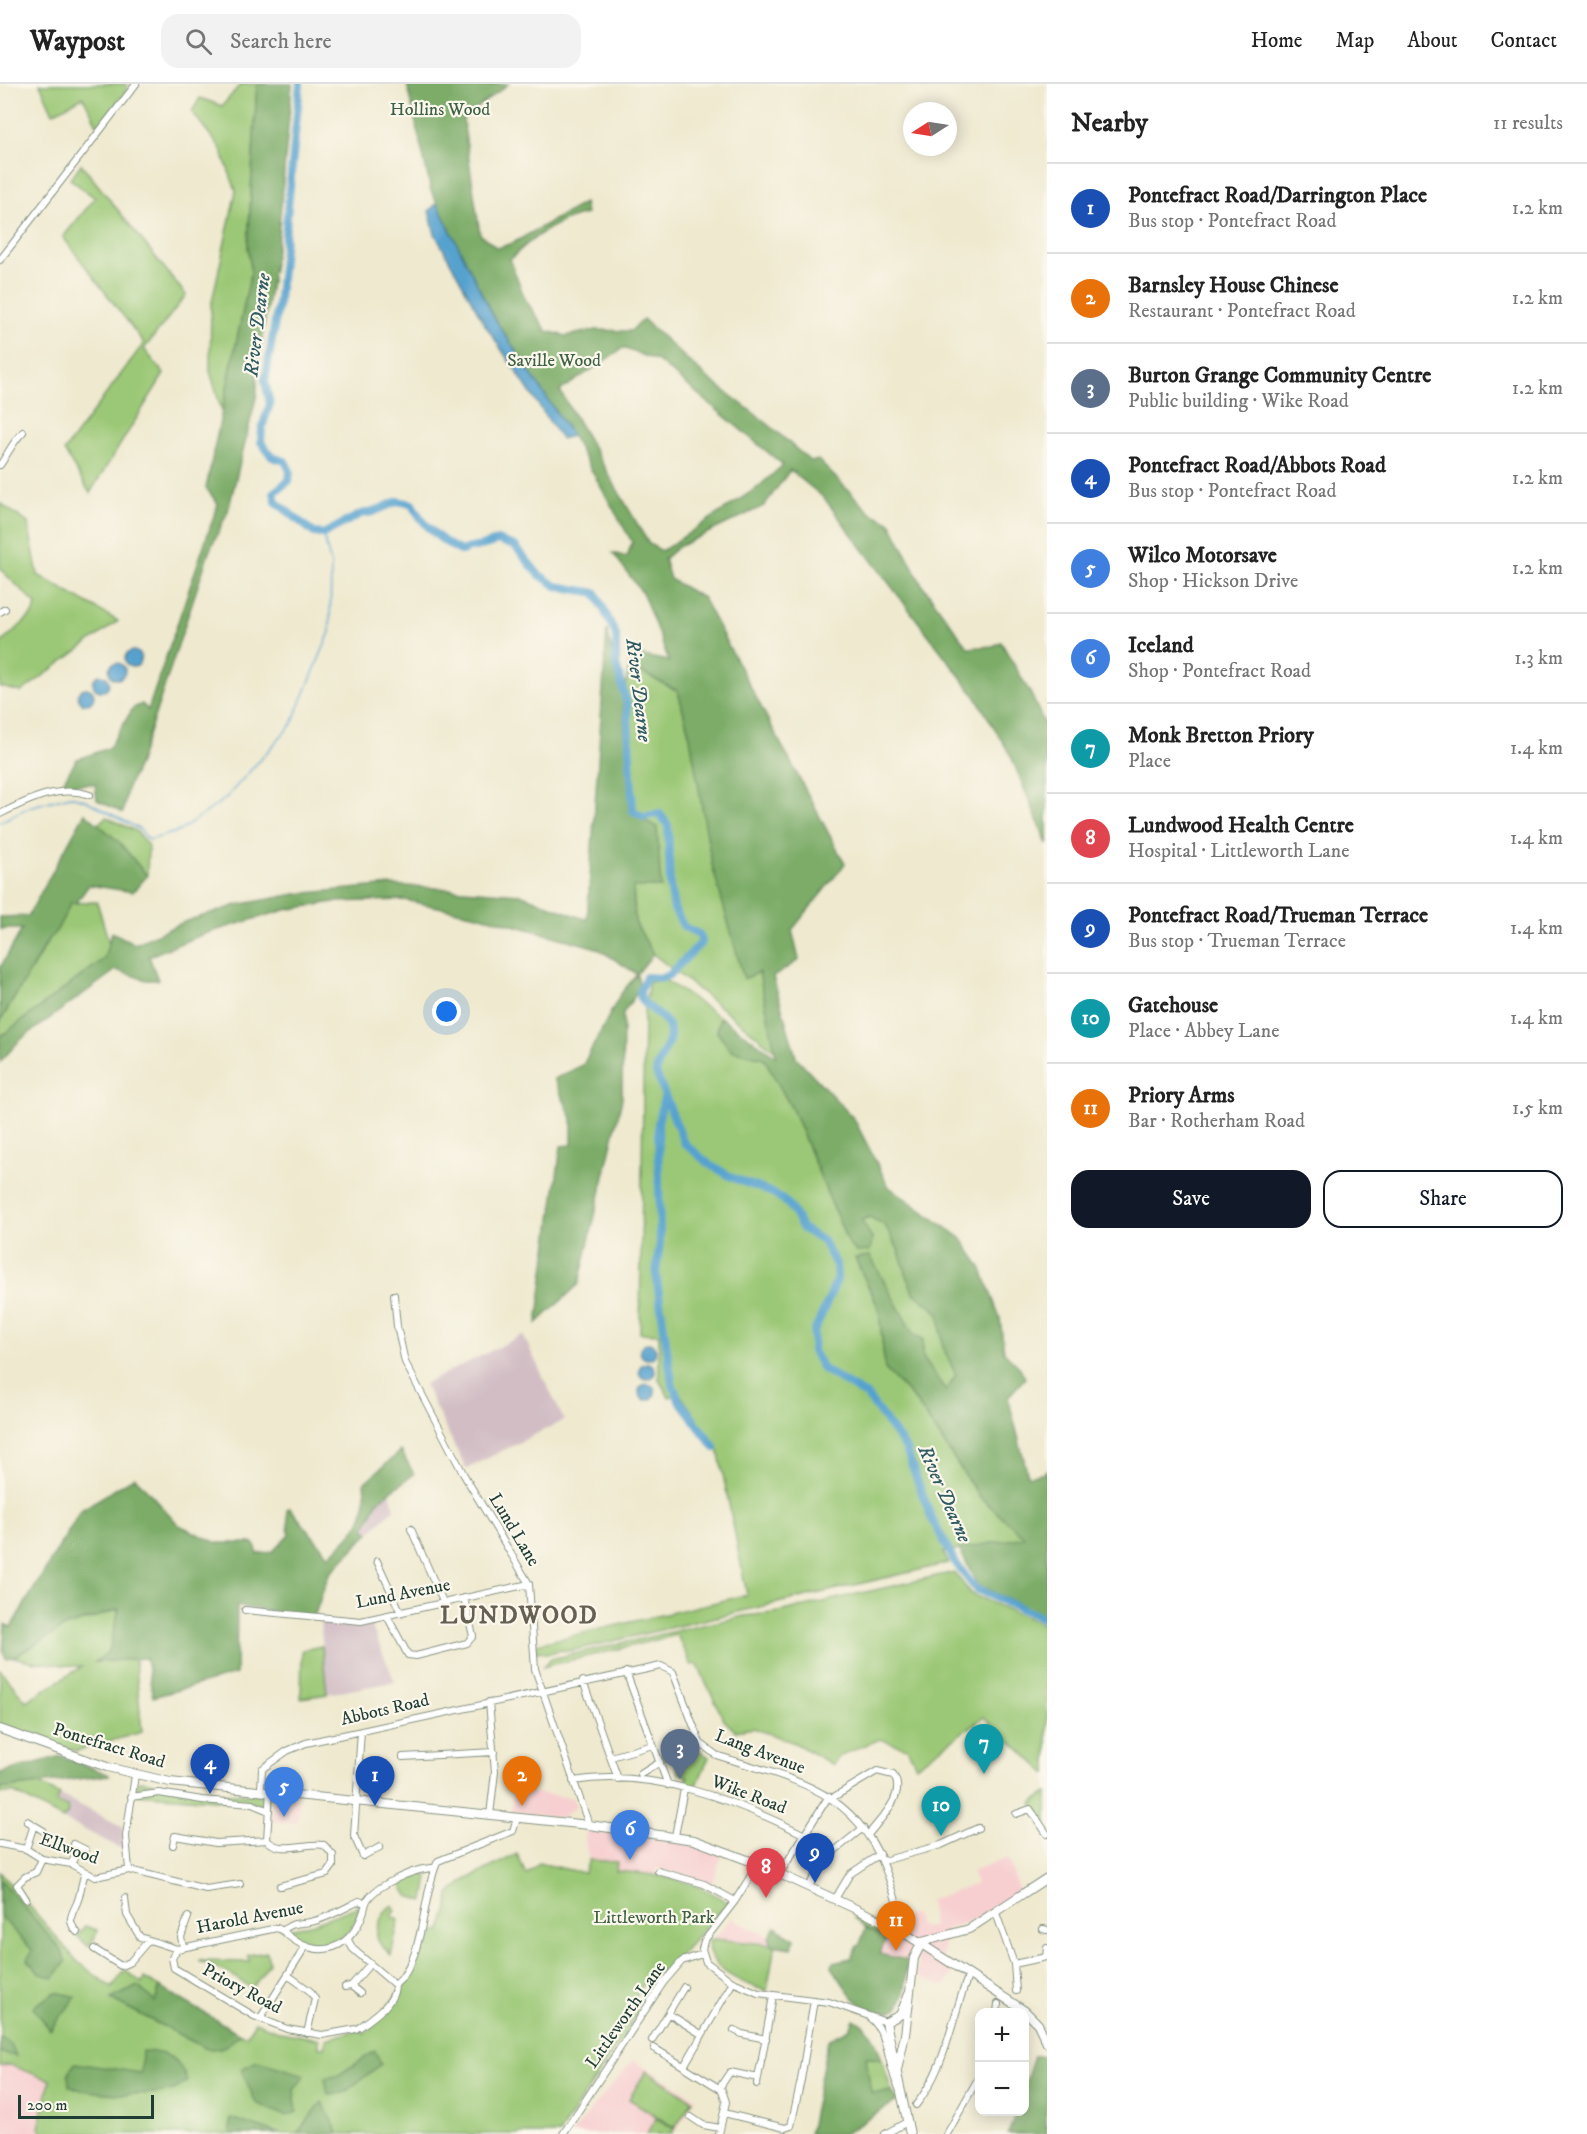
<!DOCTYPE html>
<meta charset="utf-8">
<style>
:root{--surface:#fff;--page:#f2f2f2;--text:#222;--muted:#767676;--line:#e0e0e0;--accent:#111827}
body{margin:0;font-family:"IM FELL DW Pica",serif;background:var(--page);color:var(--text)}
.controls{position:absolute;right:18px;bottom:18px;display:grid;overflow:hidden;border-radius:12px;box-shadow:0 3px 15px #0003}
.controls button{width:54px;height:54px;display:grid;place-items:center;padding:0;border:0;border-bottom:2px solid var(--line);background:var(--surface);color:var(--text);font:30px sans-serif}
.compass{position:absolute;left:903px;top:18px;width:54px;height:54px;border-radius:50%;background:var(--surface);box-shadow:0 3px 15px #0003;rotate:258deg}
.scale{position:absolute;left:18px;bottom:15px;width:136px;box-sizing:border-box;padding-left:6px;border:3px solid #1f3d34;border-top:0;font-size:16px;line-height:21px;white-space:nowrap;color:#1f3d34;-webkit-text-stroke:4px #fbf7ec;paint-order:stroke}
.you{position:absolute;left:447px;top:928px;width:21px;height:21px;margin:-15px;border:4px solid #fff;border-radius:50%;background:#1a73e8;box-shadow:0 0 0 9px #1a73e833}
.badge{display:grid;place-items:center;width:39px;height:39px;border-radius:50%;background:var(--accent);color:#fff;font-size:20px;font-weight:700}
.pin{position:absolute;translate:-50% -50px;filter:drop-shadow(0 2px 3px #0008)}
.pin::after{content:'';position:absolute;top:32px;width:21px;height:18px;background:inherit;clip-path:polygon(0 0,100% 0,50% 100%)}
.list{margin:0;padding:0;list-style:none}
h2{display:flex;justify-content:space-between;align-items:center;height:78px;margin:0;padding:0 24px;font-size:26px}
h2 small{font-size:20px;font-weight:400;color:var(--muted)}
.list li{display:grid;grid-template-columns:39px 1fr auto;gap:18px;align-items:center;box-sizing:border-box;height:90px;padding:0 24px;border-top:2px solid var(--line)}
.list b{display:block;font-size:22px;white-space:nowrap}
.list p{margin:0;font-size:20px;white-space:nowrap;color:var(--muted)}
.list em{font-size:20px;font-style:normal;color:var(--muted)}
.actions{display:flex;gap:12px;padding:18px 24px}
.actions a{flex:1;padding:14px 0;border:2px solid var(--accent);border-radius:18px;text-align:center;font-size:21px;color:var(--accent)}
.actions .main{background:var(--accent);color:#fff}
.icon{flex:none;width:33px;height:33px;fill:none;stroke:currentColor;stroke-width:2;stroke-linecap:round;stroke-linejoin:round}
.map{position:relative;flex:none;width:1047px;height:2050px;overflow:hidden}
header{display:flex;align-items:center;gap:36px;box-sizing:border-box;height:84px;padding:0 30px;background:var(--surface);border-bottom:2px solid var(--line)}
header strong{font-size:28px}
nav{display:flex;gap:33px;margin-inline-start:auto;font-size:21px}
.search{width:420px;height:54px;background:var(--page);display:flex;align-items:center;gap:15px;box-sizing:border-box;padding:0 21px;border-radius:18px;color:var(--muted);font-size:22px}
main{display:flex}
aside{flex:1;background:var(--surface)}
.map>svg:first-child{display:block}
</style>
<header>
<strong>Waypost</strong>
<div class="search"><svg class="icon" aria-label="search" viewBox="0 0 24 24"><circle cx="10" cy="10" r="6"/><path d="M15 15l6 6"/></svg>Search here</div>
<nav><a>Home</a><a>Map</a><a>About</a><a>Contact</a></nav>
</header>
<main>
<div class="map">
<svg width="1047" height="2050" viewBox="0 0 1047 2050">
<rect width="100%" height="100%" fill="#fbf7ec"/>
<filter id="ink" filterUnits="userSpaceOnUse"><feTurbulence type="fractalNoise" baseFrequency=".0167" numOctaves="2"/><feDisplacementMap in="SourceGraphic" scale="12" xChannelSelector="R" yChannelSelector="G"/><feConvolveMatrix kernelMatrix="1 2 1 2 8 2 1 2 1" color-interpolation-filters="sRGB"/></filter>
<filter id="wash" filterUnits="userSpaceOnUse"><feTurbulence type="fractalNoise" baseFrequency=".008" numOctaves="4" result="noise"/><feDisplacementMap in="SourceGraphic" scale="24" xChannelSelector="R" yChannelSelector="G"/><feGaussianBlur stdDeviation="1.35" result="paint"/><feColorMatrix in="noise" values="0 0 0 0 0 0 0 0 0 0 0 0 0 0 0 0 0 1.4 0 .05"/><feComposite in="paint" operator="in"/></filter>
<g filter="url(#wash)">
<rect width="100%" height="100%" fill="#efe9cf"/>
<!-- built -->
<path fill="#f7cfd0" d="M513,1706L573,1714L576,1723L561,1734L511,1727Z
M277,1712L299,1714L297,1739L271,1738L272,1716Z
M586,1747L678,1757L722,1771L712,1800L656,1784L655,1790L616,1787L617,1778L589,1776L585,1757Z
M1008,1774L1019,1807L979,1833L946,1846L942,1876L955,1886L945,1902L917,1892L919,1877L879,1870L890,1846L896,1848L906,1831L915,1830L919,1842L933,1843L929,1816L976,1800L971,1788Z
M732,1834L769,1853L772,1861L713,1855Z
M633,1976L696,2014L674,2050H571Z
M10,1981L50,1996L39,2044L44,2050H0V1982Z"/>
<!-- industrial -->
<path fill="#d2bdc5" d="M523,1251L564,1336L466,1385L424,1300Z
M390,1409L395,1424L369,1449L365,1445L377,1418Z
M320,1536L371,1541L395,1598L327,1610Z
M60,1711L123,1743L124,1766L63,1735L68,1729L56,1718Z"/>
<!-- green -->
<path fill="#9bc876" stroke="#5d8255" stroke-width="1.5" d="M40,0H127L128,4L99,44L83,13L53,29Z
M241,0H257L248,162L251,188L222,328L210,287L211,222L236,107L221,65L192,28L200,14L222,22Z
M81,80L186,211L144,265L164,290L90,409L64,367L144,259L63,153L95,114L70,95Z
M0,419L28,439L38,491L118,537L21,608L0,603V560L34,529L36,520L0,485Z
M629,582L678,607L690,653L744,895L759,888L776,967L653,870L635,838L633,802L661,803L631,729L623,617Z
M106,733L136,747L148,762L147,792L120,759L98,740Z
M97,818L109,859L104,875L0,953V938L71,819Z
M665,896L720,933L717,948L731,966L764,974L793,1027L849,1161L872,1155L861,1136L870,1133L885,1141L898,1165L913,1208L939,1229L943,1263L956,1291L946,1307L923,1274V1256L913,1250L870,1172L855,1174L879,1225L885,1285L915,1316L979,1412L1025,1454L943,1469L949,1479L570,1567L559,1566L547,1570L540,1567L536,1569V1560L747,1511L718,1365L680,1310L669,1313L659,1296V1250L640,1249L644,928L649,898Z
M954,1488L971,1510L1047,1542V1690L984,1633L916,1682L907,1664L880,1655L839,1672L833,1681L795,1659L753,1644L735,1647L724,1636L697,1580L691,1581L677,1551L543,1583L551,1575L744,1532L774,1529Z
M119,1525L109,1567L96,1578L135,1575L142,1648L76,1667L0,1641V1586L26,1617L82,1583C59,1579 37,1581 14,1573L64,1543Z
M322,1562L327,1610L301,1614L302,1566Z
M691,1651L700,1667L709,1673L696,1703L685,1700L688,1693L679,1689L673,1674L662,1677L660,1672Z
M141,1697L220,1710H264L267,1712L266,1723L254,1719L136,1710L138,1698Z
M39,1700L60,1711L56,1718L67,1723L68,1729L63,1735L13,1708L0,1710V1705Z
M1047,1709V1740L1032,1719Z
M517,1770L526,1791L539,1779L584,1789L589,1776L617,1778L616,1787C655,1790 696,1795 728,1819L665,1888L649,1891L631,1921L639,1928L559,2050H44L39,2044L50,1996L10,1981L0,1982V1788L77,1877L112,1904L125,1886L142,1899L144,1894L160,1903L155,1918L111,1915L205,1964C221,1967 228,1960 240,1950L246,1952L255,1938L280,1948L319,1955V1963H325L326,1955L361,1945L364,1949L371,1945L369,1941C403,1913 412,1885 427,1846L441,1848L448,1824L449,1810L466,1796Z
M423,1789L428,1793L424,1817L408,1812L401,1799Z
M393,1821L396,1827L392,1832L399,1836L391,1871C387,1866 380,1862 378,1856C374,1845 383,1826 393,1821Z
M359,1822C358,1862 300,1877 289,1845L314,1839Z
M856,1831L890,1846L887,1854L866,1844L854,1834Z
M85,1842L97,1846L95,1854L88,1862L77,1852Z
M713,1855L775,1861L767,1907C744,1900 703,1884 709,1856Z
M267,1868L269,1879L252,1905L230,1890L199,1877L249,1878L248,1871Z
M865,1973L882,1976L892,2008L871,2009Z
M646,1987L693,2016L675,2044L629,2015Z
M656,2034L674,2045L672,2050H647Z"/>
<!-- forest -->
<path fill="#7cac67" stroke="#4e744e" stroke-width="1.5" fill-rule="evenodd" d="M257,0H292L278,153L257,288V310L228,427L209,468L139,679L127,705L123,729L97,716L95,700L61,701L77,675L109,664L133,624L142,620L148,626L218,420L206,404L251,188L248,162Z
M407,0H508L463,35L480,150L497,164L513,159L584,119L586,130C559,135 529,155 510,176L525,215L547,247L566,252L596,246L631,247L643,235L704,291L768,340L811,378L818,376L871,429L890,438L921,499L968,564L993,562L1001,558L1031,610L1047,646V760L1010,670L975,612L824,414L790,386L764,422L678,463L664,475L670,495L703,514L845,780L792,846L799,876L773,893L796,973L854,1035L889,1103L961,1154L981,1183L1000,1234L1004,1268L1020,1284L1025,1294L1008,1313L1028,1392L1042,1390L1047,1386V1533L979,1502L959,1465L1024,1453L979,1412L915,1316L885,1285L879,1225L855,1174L870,1172L913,1250L923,1255V1274L946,1307L956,1291L943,1263L939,1229L913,1208L898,1165L885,1141L870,1133L861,1135L872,1155L870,1167L857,1168L849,1161L793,1027L764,974L731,966L717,948L720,933L776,972L759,888L744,895L712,781L690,653L678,607L629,582L633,570L669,577L643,510L613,469L627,473L632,458L572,352L494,234L431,107ZM623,264L658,277L783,381L757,404L662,467L649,460L560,307Z
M607,546L623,617L631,729L657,743L661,803H633L635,838L653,870L637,890L640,904L623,929L622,1015L579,1200L537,1239L561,1062L572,1061V1034L554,995L583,981L620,911L637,890L597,864L477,831L404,816L334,818L285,826L204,850L149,872L158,896H146L116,886L20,956L0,978V953L104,875L112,848L135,860L184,838L237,821L296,810L392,801L520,810L587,836Z
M85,729L120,759L147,792L133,808L89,801L76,819H71L57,846L48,856L0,938V884L22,845H0V833L28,832Z
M401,1367L414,1390L377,1418L365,1444L369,1449L329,1490L314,1533L237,1522L236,1590L153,1613L146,1574L95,1578L109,1567L119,1525L64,1543L14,1573L6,1574L3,1569L5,1540L11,1543L81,1426L135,1393L179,1441L217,1459H254L258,1470L272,1468L289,1451L287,1425L290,1424L329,1472C355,1447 370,1437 364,1399Z
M61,1672L110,1691L0,1705V1689Z
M0,1795L62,1867L66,1878L53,1894L39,1889L28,1876L32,1866L0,1832Z
M775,1843L795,1855L791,1864L772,1861L769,1853Z
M866,1844L887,1854L879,1870L907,1876C906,1890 907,1909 899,1922C890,1934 866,1926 857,1917C847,1908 840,1894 832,1883L833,1878L851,1874L857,1862H859Z
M138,1902L155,1918L160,1903L240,1950C229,1961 221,1967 205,1964L111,1915Z
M56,1908L76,1913L50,1946L33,1923Z
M854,1935C872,1945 876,1957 882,1976L866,1973L871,2009L892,2008L898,2016L844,2050H809L828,1956L850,1945Z
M0,1953L11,1960L16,1972L0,1969Z
M142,1967C166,1968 180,1973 187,1998C181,2001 176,2006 170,2007C145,2012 92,2011 69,2002L68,1990L75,1979L141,1989Z
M375,1967L381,1980L344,2009L328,2010L325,1994L337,1992Z
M1034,1972H1047L1046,2050H1008L1016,2028H1024L1025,2000Z
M257,1977L305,1991L294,2006L297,2028L286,2032L256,2019L241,1985Z
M322,2018L339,2050H301L298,2048Z
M230,2034L280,2050H232L230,2049Z"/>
<!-- water -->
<path fill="#57a2cf" stroke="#3b7082" stroke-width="1.5" d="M437,119L494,234L572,352L561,355L484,239L435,150L429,127Z
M125 575a8 8 0 1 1 16 0a8 8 0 1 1-16 0Z
M109 587a8 8 0 1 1 16 0a8 8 0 1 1-16 0Z
M93 599a8 8 0 1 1 16 0a8 8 0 1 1-16 0Z
M78 612a8 8 0 1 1 16 0a8 8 0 1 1-16 0Z
M640 1267a8 8 0 1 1 16 0a8 8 0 1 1-16 0Z
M639 1287a8 8 0 1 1 16 0a8 8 0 1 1-16 0Z
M639 1308a8 8 0 1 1 16 0a8 8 0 1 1-16 0Z"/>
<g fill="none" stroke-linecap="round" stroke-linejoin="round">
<!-- stream -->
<path stroke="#57a2cf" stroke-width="1.5" d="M0,738L29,723L70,712L85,716L139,745L149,756L180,747L225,715L292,640L330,548L331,480L323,450"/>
<!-- river -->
<path stroke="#57a2cf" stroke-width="8" d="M300,0L279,215L265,297L270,320L262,343L261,358L272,373L285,377L290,387L289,397L274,408L276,418L314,449L323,450L361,430L373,428L398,417L412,420C422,440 441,458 461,467C474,461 485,464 497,456L515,462L538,490L556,502L596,509L616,551V580L627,621L633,727L644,733L659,729L668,741L670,802L674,825L684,843L699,850L702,858L669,891L662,894L646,893L640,908L641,915C648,924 659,929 666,938C679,955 657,972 656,989L684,1059L709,1080L733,1094L775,1110L789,1121L803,1145L823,1157L836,1181L837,1196L814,1248L813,1267L823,1285L867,1312L905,1363L931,1433L955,1478L976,1505L1047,1536
M664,1014L658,1038L660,1158L656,1190L672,1299L679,1316L715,1364"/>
</g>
</g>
<g filter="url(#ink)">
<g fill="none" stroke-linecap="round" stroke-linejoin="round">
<defs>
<path id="minor" d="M0,176L136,0
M0,381C8,370 13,357 23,348
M0,528L5,525
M0,730C28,716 59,700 90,711
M394,1211L397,1242L405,1278L464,1391L529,1500L535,1585L589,1741
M411,1445L444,1520
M377,1477L401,1529
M245,1526L361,1537L529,1500
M387,1532L408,1571L416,1572L467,1559L473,1552L464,1514
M626,1588L668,1701
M583,1597L618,1695
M489,1618L495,1688L490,1731
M361,1647L354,1752L363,1772L380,1763
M403,1673L494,1668
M611,1673L653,1661
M641,1690L660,1678
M573,1697C652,1684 735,1716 805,1751
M261,1706L262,1685L287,1667L306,1659L661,1582L673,1588L700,1659L716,1671C796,1697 859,1705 889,1795C895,1813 901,1825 895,1843
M131,1713L159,1709L202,1716L252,1720L269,1727
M832,1714L877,1687L893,1691C908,1710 879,1736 868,1751
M1016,1730L1030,1725L1047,1750
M27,1737L42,1746
M675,1752L684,1705
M267,1756C280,1771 306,1758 324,1761L333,1771V1782L327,1790L280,1802
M267,1756L270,1706
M0,1760L26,1765L42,1775L71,1780L95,1793L129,1786L206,1805L240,1800
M74,1760L86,1766
M173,1761L175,1752L216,1759L267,1756
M26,1765L34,1741
M883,1777L941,1761L978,1744
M71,1780L80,1763
M758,1780L735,1817L704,1857L702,1865L706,1878L731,1897L758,1909L829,1918L886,1938
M129,1786L126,1752L135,1691
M782,1786L829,1712
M658,1787L704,1800L735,1817
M808,1803L828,1772L863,1744
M125,1814L127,1831L140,1853L177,1865L277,1844L283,1847C291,1838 299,1840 310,1838C326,1835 345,1824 359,1817L366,1819C372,1802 418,1783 434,1784
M26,1815L17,1801L25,1793L36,1788L42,1775
M835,1815L850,1790L880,1770
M996,1829L1014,1880L1016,1907
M1043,1845L1047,1846
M283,1847C318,1881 356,1865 366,1819
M77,1848C64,1834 75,1828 79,1813C81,1805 82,1797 85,1789
M348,1856L353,1865L395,1901
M183,1862L181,1853L188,1833
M94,1865L121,1882L130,1878L148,1857
M177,1865L172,1874L174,1884L254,1932L287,1945L322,1951L356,1945
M1046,1873L1047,1864
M1014,1880L1046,1873
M289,1892L310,1907L315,1915L307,1949
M351,1902L370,1880
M345,1903L351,1902L360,1909
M997,1928L998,1920
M669,1930L701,1950
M261,1933L305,1863
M870,1934C890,1949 887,1984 899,2004
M360,1943C373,1933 396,1919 395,1901C425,1877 422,1809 438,1777L513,1747L517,1734
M734,1946L742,1950L766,1955
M652,1956L684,1903
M654,1964L722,2006L726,2018L719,2050
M762,1974L773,1912
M684,1982L733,1898
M757,2000L761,1978
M720,2003L730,1988L758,1994
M916,2021C947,1982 951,1935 969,1890
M724,2029L785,2044L791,2042L801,1996L814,1916
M691,2033L703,2041L720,2044
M563,2050L663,1899L682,1877L702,1870
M885,2050L907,2038
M947,2050L980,1991"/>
<path id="major" d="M909,1910L900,1931L886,1938L910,2050
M897,1986L905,1951L914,1874L922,1858"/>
<path id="highway" d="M0,1645L107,1683L170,1698L589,1741L694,1756L758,1780L895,1843L1025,1927L1038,1940L1047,1959
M922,1858L969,1845L1047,1794"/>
</defs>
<!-- minor casing -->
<use href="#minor" stroke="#879382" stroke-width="8"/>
<!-- major casing -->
<use href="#major" stroke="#879382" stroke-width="10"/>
<!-- highway casing -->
<use href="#highway" stroke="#879382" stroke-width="10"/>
<!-- minor -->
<use href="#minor" stroke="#fff" stroke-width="6"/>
<!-- major -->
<use href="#major" stroke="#fff" stroke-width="8"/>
<!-- highway -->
<use href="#highway" stroke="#fff" stroke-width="8"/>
</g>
</g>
<g text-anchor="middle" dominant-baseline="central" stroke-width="4.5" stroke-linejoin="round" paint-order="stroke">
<!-- park labels -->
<g font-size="18" fill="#3e6044" stroke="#fbf7ec">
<text x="440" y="26">Hollins Wood</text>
<text x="554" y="277">Saville Wood</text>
<text x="654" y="1834">Littleworth Park</text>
</g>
<!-- street labels -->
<g font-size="18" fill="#1f3d34" stroke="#fbf7ec">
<text transform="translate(514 1446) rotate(59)">Lund Lane</text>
<text transform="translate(403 1510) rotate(-11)">Lund Avenue</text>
<text transform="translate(385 1626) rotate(-13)">Abbots Road</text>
<text transform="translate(109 1662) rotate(17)">Pontefract Road</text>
<text transform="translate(760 1668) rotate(21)">Lang Avenue</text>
<text transform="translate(749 1711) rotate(21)">Wike Road</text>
<text transform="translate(69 1765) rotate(20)">Ellwood</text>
<text transform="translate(250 1834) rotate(-11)">Harold Avenue</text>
<text transform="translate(242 1905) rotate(28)">Priory Road</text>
<text transform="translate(626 1931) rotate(-55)">Littleworth Lane</text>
</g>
<!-- water labels -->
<g font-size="20" font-style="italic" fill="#305b62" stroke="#fbf7ec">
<text transform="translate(258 241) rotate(-83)">River Dearne</text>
<text transform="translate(638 606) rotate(83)">River Dearne</text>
<text transform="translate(944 1410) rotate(66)">River Dearne</text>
</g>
<!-- district labels -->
<g font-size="24" font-weight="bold" letter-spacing="1.5" fill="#656051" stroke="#fbf7ec">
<text x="519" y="1532">LUNDWOOD</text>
</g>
</g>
</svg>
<div class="controls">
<button>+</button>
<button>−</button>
</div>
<svg class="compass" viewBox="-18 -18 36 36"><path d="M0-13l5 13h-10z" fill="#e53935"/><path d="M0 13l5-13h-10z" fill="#767676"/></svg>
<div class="scale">200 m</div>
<div class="you"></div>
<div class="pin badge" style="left:375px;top:1722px;background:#1a4fb4">1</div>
<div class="pin badge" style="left:522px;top:1722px;background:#e8710a">2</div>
<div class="pin badge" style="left:680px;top:1695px;background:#5c6f8a">3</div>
<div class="pin badge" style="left:210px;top:1710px;background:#1a4fb4">4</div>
<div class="pin badge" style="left:284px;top:1733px;background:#3f7fe0">5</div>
<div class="pin badge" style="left:630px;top:1776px;background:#3f7fe0">6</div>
<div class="pin badge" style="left:984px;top:1690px;background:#0f9aa8">7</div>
<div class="pin badge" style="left:766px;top:1814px;background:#e0444e">8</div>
<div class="pin badge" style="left:815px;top:1799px;background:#1a4fb4">9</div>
<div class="pin badge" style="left:941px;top:1752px;background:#0f9aa8">10</div>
<div class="pin badge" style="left:896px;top:1867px;background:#e8710a">11</div>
</div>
<aside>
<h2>Nearby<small>11 results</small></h2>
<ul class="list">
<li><span class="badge" style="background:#1a4fb4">1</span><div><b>Pontefract Road/Darrington Place</b><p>Bus stop · Pontefract Road</p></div><em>1.2 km</em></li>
<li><span class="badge" style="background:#e8710a">2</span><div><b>Barnsley House Chinese</b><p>Restaurant · Pontefract Road</p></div><em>1.2 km</em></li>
<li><span class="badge" style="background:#5c6f8a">3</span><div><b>Burton Grange Community Centre</b><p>Public building · Wike Road</p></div><em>1.2 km</em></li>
<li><span class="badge" style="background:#1a4fb4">4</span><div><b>Pontefract Road/Abbots Road</b><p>Bus stop · Pontefract Road</p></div><em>1.2 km</em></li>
<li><span class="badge" style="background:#3f7fe0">5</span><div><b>Wilco Motorsave</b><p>Shop · Hickson Drive</p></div><em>1.2 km</em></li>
<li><span class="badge" style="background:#3f7fe0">6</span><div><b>Iceland</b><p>Shop · Pontefract Road</p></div><em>1.3 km</em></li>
<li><span class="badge" style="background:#0f9aa8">7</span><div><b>Monk Bretton Priory</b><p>Place</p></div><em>1.4 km</em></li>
<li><span class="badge" style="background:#e0444e">8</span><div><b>Lundwood Health Centre</b><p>Hospital · Littleworth Lane</p></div><em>1.4 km</em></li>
<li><span class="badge" style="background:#1a4fb4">9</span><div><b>Pontefract Road/Trueman Terrace</b><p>Bus stop · Trueman Terrace</p></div><em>1.4 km</em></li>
<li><span class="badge" style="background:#0f9aa8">10</span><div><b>Gatehouse</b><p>Place · Abbey Lane</p></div><em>1.4 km</em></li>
<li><span class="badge" style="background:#e8710a">11</span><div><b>Priory Arms</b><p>Bar · Rotherham Road</p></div><em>1.5 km</em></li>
</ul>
<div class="actions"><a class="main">Save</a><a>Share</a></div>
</aside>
</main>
